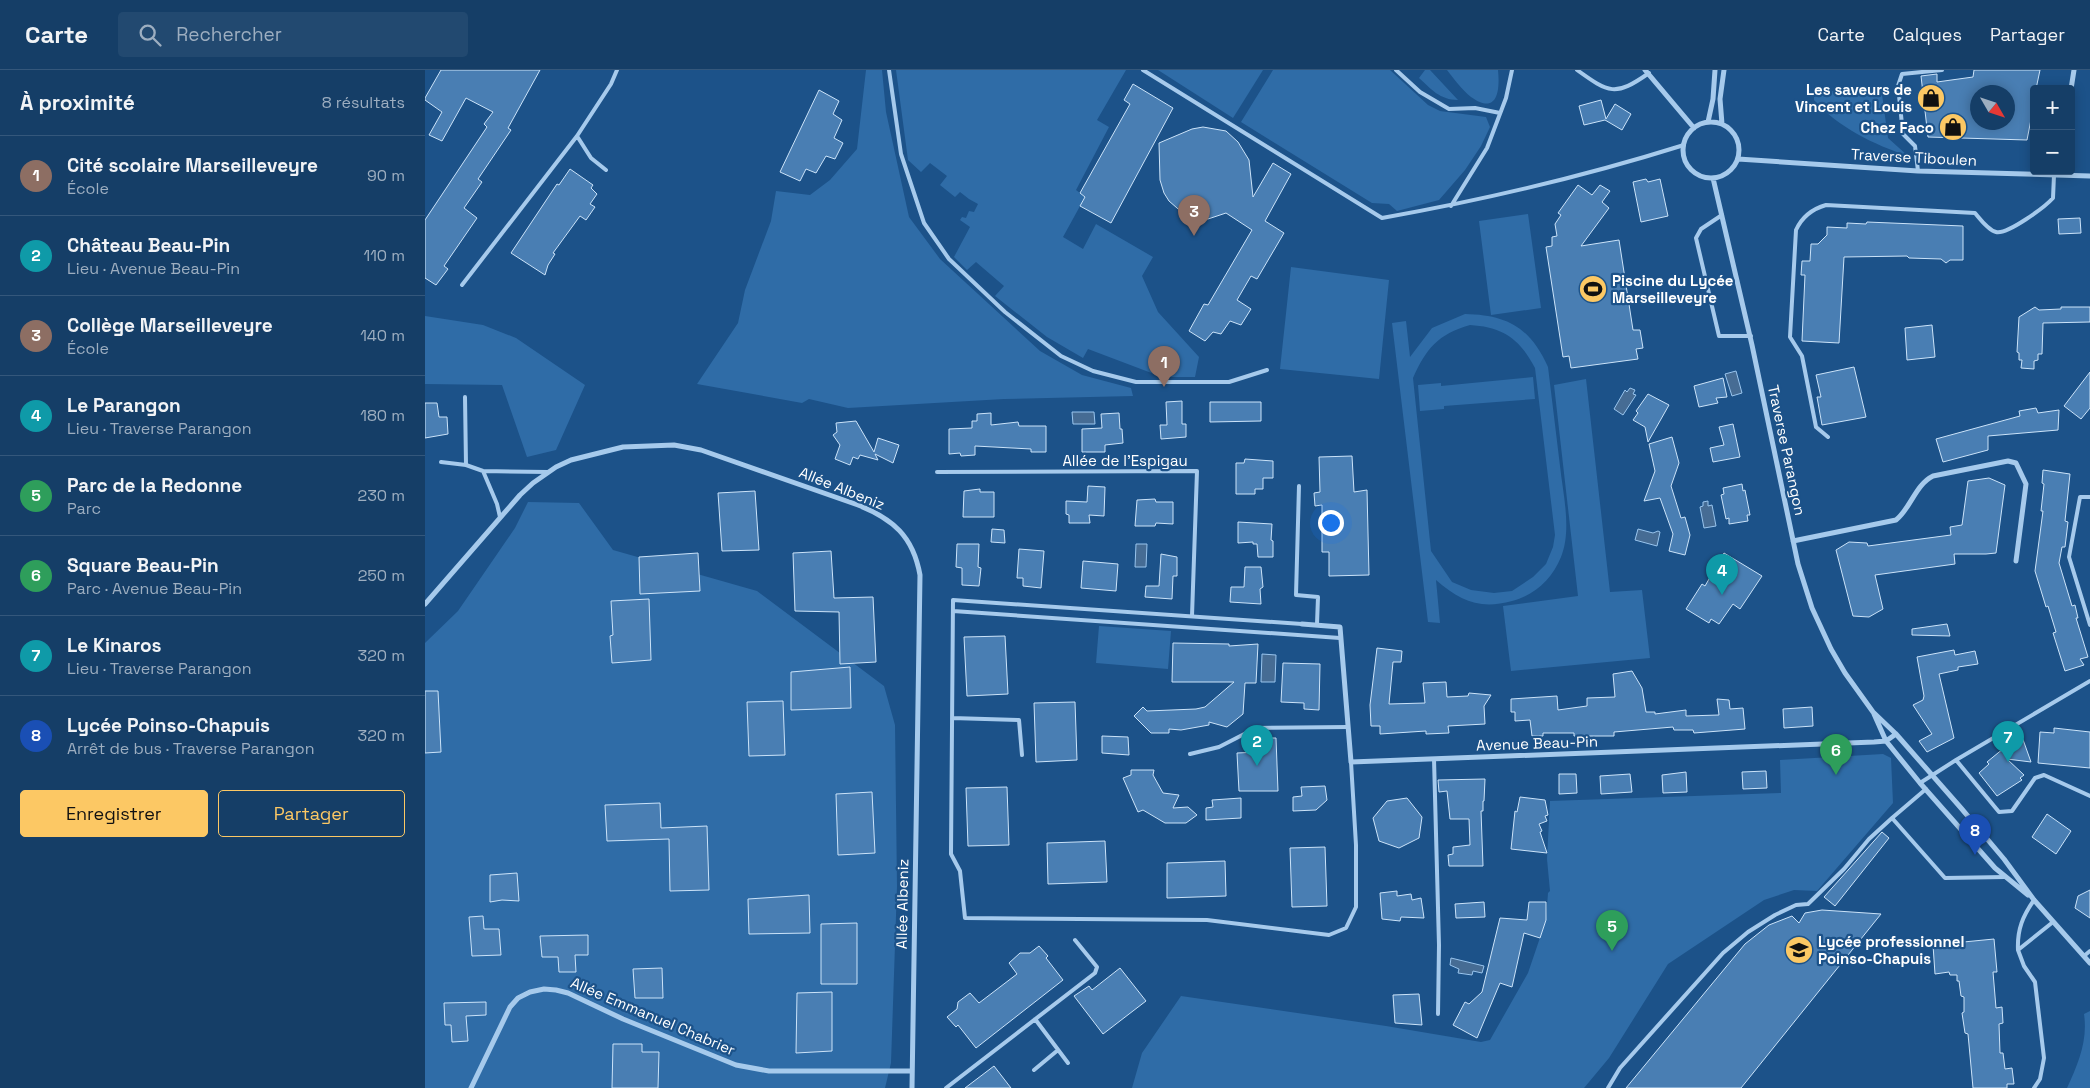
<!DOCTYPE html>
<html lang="fr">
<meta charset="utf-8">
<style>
:root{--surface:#153e67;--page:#224970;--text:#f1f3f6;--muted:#9daec0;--line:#34577b;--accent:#fcc864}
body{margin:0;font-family:"Space Grotesk",sans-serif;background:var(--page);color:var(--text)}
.controls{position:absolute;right:15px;top:15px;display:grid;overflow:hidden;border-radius:5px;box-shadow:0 2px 12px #0003}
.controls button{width:45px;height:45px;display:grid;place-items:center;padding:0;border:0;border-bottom:1px solid var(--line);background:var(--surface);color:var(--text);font:25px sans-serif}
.compass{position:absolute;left:1545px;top:15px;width:45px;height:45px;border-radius:50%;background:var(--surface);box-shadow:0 2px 12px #0003;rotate:129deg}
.you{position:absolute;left:905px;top:452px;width:18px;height:18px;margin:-12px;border:4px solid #fff;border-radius:50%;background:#1a73e8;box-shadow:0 0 0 8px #1a73e833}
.badge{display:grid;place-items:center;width:32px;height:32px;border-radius:50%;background:var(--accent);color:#fff;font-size:16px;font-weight:700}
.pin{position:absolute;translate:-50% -41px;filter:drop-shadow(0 1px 2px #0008)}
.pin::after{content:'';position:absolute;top:26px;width:18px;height:15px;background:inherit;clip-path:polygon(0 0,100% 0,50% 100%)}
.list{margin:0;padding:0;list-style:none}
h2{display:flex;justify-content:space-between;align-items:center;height:65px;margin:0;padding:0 20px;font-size:21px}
h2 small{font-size:16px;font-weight:400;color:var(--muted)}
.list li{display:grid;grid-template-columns:32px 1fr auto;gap:15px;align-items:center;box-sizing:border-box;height:80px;padding:0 20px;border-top:1px solid var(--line)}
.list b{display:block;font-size:19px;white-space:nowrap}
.list p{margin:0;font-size:16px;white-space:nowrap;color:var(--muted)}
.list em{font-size:16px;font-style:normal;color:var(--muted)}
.actions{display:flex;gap:10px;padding:15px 20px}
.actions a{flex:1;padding:11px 0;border:1px solid var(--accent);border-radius:5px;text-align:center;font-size:18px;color:var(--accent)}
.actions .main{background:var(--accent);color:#111}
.icon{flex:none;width:28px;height:28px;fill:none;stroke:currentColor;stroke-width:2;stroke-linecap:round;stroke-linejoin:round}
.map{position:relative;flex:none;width:1665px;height:1018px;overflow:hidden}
header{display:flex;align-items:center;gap:30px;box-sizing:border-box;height:70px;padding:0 25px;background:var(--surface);border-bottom:1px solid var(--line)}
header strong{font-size:24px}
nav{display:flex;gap:28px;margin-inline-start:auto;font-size:18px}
.search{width:350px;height:45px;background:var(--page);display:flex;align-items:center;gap:12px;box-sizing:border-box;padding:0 18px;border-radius:5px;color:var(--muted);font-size:19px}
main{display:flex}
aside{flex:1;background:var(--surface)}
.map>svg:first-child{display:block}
</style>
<header>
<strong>Carte</strong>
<div class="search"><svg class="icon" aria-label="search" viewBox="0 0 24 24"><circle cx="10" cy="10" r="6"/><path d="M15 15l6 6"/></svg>Rechercher</div>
<nav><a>Carte</a><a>Calques</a><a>Partager</a></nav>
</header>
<main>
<aside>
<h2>À proximité<small>8 résultats</small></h2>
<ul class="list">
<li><span class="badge" style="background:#8d6e63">1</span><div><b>Cité scolaire Marseilleveyre</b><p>École</p></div><em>90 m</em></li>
<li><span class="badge" style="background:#0f9aa8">2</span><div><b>Château Beau-Pin</b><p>Lieu · Avenue Beau-Pin</p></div><em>110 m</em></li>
<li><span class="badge" style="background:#8d6e63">3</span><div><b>Collège Marseilleveyre</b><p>École</p></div><em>140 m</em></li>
<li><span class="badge" style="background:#0f9aa8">4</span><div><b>Le Parangon</b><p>Lieu · Traverse Parangon</p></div><em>180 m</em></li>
<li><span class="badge" style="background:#2e9e5b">5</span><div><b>Parc de la Redonne</b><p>Parc</p></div><em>230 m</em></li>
<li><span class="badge" style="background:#2e9e5b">6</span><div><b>Square Beau-Pin</b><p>Parc · Avenue Beau-Pin</p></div><em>250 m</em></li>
<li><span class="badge" style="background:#0f9aa8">7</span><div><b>Le Kinaros</b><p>Lieu · Traverse Parangon</p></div><em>320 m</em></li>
<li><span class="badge" style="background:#1a4fb4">8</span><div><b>Lycée Poinso-Chapuis</b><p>Arrêt de bus · Traverse Parangon</p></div><em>320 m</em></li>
</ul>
<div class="actions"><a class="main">Enregistrer</a><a>Partager</a></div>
</aside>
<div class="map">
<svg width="1665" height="1018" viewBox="0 0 1665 1018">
<rect width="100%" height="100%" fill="#1c5289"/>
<!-- green -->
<path fill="#2f6ca7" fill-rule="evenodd" d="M441,0H457L461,42L484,147L515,189L615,281L657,305L706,318L708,326L579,329L423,338L384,329L377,333L272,314L313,253L320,220L346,151L351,121L385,125L405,110L432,79Z
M471,0H701L672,50L684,57L651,120L660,127L638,167L658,179L671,154L728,187L717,206L733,242L774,287L770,307H737L663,279L658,288L622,267L570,226L579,216L551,192L542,200L529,187L545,157L535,150L537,147L541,148L544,141L549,142L553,134L544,129L535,122L530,127L515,115L522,106L505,93L496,102L483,90Z
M733,0H838L808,48Z
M848,0H965L1003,35L1015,41L1061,47L1065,57L1056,76L1040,100L1014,130L972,141L964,134L947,133L816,52Z
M1000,0H1005L1033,30C1015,30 1006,19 994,8Z
M1022,0H1073C1075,20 1073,46 1046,27C1037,20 1029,9 1022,0Z
M1456,17L1463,68L1483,86C1448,74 1414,58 1389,30V26L1399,22Z
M1103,144L1116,238L1066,245L1054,151Z
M866,197L964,210L954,309L855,299Z
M1040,244C1082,245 1105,257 1123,297C1127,330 1131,363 1135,396C1138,424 1147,460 1136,487C1127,509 1110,525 1087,531C1055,540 1035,531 1011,510L1015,553L1003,552L967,253L981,251L985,287L1007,258ZM1045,255C1078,257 1095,269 1110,298L1130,465L1128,477L1121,494L1108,507L1087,521L1069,523L1046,520L1027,512L1006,481L988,308C1001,279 1013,264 1045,255Z
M0,246L58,255L91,268L160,315L131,380L102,387L77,315L0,314Z
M1108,307L1110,329L1019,336V339L995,341L993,315L1016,313V316Z
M1161,309L1185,522L1217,520L1225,588L1086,601L1078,536L1153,526L1129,315Z
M103,432L154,433L188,480L332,521L459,616L470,655L472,816L466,993L460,1018H0V573L33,541L90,458Z
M674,556L746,561L743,599L671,593Z
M1458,684L1466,688L1468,733L1392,821L1369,820L1339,830L1243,894L1184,988L1159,1018H707L717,983L756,926L961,956L1056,972L1065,970L1103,903L1121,850L1123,823L1125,821L1122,789L1125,731L1356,723L1355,690Z
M1665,941V1018H1642C1653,994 1663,971 1659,944Z"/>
<!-- water -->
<path fill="#466c94" stroke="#99c5ee" d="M1311,301L1317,323L1307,326L1300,304Z
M1205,318L1210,320L1208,324L1211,325L1198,345L1189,339L1200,320L1202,322Z
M647,342H669L670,354H648Z
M1283,431V436L1287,435L1291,456L1279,458L1275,437L1278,436V432Z
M1213,459L1228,463L1233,461L1235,462L1232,476L1210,470Z
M711,474H722L721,497H710Z
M837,584L851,585L850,612H836Z
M1026,888L1059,896L1057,903L1048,901L1047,905L1033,903L1034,899L1025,895Z"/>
<!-- building -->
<path fill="#497eb3" stroke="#cbe3f9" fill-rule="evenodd" d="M16,0H115L83,58L86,60L53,109L57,112L39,138L52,148L19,196L23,199L11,215L0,208V150L62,57L59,54L68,42L41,28L17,71L4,65L17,42L0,30V28Z
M1549,0H1615L1611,19H1609V34L1602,70L1503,67L1496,6L1512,4V12L1548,7ZM1552,22H1582V52H1552Z
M708,14L748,38L686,153L655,136L660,127L655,123L705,34L699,30Z
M394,20L414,31L408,44L417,50L409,68L418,73L410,89L401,86L391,103L381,99L375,111L355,102Z
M1176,30L1181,49L1190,34L1206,44L1197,60L1180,50L1159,55L1154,36Z
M778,57L801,61L813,72L824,90L828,127L848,93L866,104L840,151L859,163L832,209L826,206L812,230L826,239L816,255L805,251L796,264L788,262L780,271L764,261L779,234L783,235L827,160L801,143L783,149L760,145L744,131L739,123L735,110L734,73L767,59Z
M145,99L168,115L166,118L172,124L165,134L170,137L161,150L155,146L128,183L130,184L123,195L120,205L86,183L132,114L134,115Z
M1221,109L1223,112L1235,109L1243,146L1216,152L1208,112Z
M1153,115L1167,125L1175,115L1185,121L1177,132L1184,138L1156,176L1194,170L1208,260H1215L1218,278L1211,279L1213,289L1146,298L1144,286L1138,287L1121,177L1127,176V167L1132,166L1130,154L1136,145L1133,143Z
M1655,148L1656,163L1634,164L1633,149Z
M1442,152L1538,156V190H1525L1521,193L1516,189L1484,188L1482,186L1419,187L1414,273L1377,271L1380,205H1376L1377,191H1385L1386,174H1393L1402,165V157L1422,158V153L1441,154Z
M1610,237L1614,240L1636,239V237H1665V252L1618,253L1617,284H1613V290L1609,291V299L1596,298L1597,290H1594V283L1592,282L1594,247Z
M1507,255L1510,287L1482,290L1480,258Z
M1429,297L1441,347L1397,355L1392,327H1396L1391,305Z
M1665,302V338L1656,349L1639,336Z
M1298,308L1302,327L1291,328L1293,333L1274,337L1269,316Z
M1223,324L1244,335L1223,372L1220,357L1208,350L1213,343L1211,341Z
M757,331V354H761V367L736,369L735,355H742L741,332Z
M785,332H836V351L785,352Z
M0,333H12L14,347H22L23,364L0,368Z
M1611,338L1613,343L1634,340L1633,360L1563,366V380L1518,392L1511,369L1595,346L1594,341Z
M566,343V355L593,352L594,356H621V382H606V379L550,376V385L536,386L535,383L524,384V359L547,358V351H552V344Z
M694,343L695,359H697L698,373L680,375V382H657V359L677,358L676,344Z
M431,351L449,382L453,368L474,375L468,393L450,384L453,390L435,385L433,389L428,387L425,395L410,389L415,375L408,365L412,362L411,353Z
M1308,354L1315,387L1288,392L1285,378L1299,375L1294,357Z
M1247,367L1254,393L1246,416L1256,448L1260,447L1265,465L1260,485L1244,481L1248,464L1235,428L1219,431L1230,401L1224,374Z
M927,386L929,422L942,420L944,505L904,506V482H897V435L890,436L889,423L895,422L894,387Z
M820,389L848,391V408H838V419H830V424H811V393H819Z
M1618,400L1645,404L1640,451L1643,452L1640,477H1637L1634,493L1647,536L1650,535L1653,548H1651L1663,587L1655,589L1659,595L1640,601L1628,563L1631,562L1623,536L1621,537L1610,501L1618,441H1616L1619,414L1617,413Z
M1564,408L1580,415L1571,483L1561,484H1529L1530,494L1450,505L1458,539L1444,547L1428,546L1411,480L1424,472L1442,473L1443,476L1526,465L1525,457L1537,455L1543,411Z
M1317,414L1318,421L1320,420L1325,445H1322L1323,451L1304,454V448L1301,449L1296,425L1299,424L1298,418Z
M663,416L680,417L679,446L664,445L665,453H644V445L641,444V431L662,432Z
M555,419V422H569V447H538L539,421Z
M330,421L334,480L297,481L293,423Z
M730,429L731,432H748V454L731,453L730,456H710L712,430Z
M813,452L847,454L846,470L848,471V487H833L832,474H828V472L813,473Z
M567,459L579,460L580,473L566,472Z
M532,474H554L553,497L556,498L554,516L537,515V498L531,497Z
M594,479L619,481L616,518L598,516V508H592Z
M406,481L409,528L448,527L451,592L415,594L414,542L370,541L368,483Z
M273,483L275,521L215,524L214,487Z
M1299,483L1337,506L1315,539L1308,534L1294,554L1286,549L1284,553L1261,539L1277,514L1280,516Z
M736,484L752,487V506H748L747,529L720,527L721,516H734Z
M658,491L693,494L691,521L656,518Z
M820,497H836L838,517L835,519L836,534L805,532L806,517H819Z
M224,529L226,590L187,593L185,566L188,565L186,531Z
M1522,554L1525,566L1487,565V559Z
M580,566L583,624L542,626L539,567Z
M748,573L804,574V576L833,574L831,613H820L818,644L802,657L784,652V655L756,660L744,659V663H726L709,646L718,637L722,641L771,639L780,637L809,612H747Z
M952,578L977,581L976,592H968L964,634L1000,633L998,613L1021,612L1022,627L1043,626L1044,623L1066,625L1059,636L1060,654L1023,656L1024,663L1001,664V661L955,664V656H946L945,635Z
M1529,580L1530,585L1550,581L1553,594L1533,597V600L1514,604L1529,668L1502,682L1494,671L1507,664L1488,635L1498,630L1499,626L1492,587Z
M858,593L895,594L894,640L879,639V633L856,632Z
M425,597L426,638L366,640V602Z
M1207,601L1217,618L1221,642H1230V644L1261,640V646L1294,645L1292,629L1304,630L1305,639L1318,638L1320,659L1269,663L1268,660H1249L1248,657L1189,662V666H1149V663H1118V666H1107L1105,650L1090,651V642H1086V629L1132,626L1133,640L1162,636V628L1190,627L1188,604Z
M0,621H13L16,682L0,683Z
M358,631L360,685L324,686L322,632Z
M650,632L652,690L611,692L609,633Z
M1387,637L1388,656L1359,658L1358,639Z
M1629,658L1665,662V698L1613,693L1615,662L1629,663Z
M1596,664L1606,692L1582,689L1599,705L1595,708L1597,710L1572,726L1554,703L1564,694L1562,692Z
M677,666L703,667L704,685L677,683Z
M833,668H851L853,721H814L812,683L834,682Z
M706,700H729L728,705L738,723L754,725L748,738L763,737L772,745L761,753H740L718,740L713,742L698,708L706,705Z
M1341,701L1342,718L1318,719L1317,702Z
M1261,702L1262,722L1238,723L1237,705Z
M1134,704H1151L1152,723L1134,724Z
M1205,704L1207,722L1176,724L1175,706Z
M1060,709L1059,731H1058V741H1056L1058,796H1024L1023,785L1028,784V777L1045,775L1044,749H1025L1022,721L1014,722L1013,710Z
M900,716L902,730L891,740L868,741V727L877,726L876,717Z
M582,717L584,775L543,776L541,718Z
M447,722L450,783L413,785L411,724Z
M1095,727L1120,730L1123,745L1120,746L1122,751L1114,754L1117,761L1115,762L1122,783L1086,779L1090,741L1092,742Z
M816,728V748L781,750V738L788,737L787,730Z
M982,728L997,747L994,768L974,778L954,771L948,748L962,731Z
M235,733L236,758L282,756L284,820L245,821L244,769L182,771L180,735Z
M1622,744L1646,761L1631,784L1607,767Z
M1457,762L1464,768L1410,836L1399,827Z
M680,771L682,812L623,814L622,773Z
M900,777L902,836L867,837L865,778Z
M800,791L801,826L742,828V793Z
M92,803L94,831L77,830L65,832V805Z
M1665,820V848L1650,838L1653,826Z
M972,821V826L986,824L987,830L996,828L999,848L976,847L975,851L957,849L955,823Z
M384,825L385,863L324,864L323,829Z
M1059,832L1060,847L1031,848L1030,834Z
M1104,832H1121V850L1115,868L1099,863L1087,917L1075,913L1052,968L1028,955L1040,932L1044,934L1057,922L1075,848L1102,850Z
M1397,840L1456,844L1316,1018H1201L1320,874L1344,855L1367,846L1374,853L1380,843Z
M58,846L59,859H74L76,885L47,886L44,847Z
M432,853V914H396V854Z
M163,865V885H150L151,902H134L133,887H117L115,866Z
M1569,869L1572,902H1568L1571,938L1577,937L1578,953L1574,954L1575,983H1578L1580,999L1587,998L1589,1014H1582V1018H1548L1543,964L1540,963L1537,943L1539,942V927L1536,926L1534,911H1532V905H1525L1524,902L1510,904L1508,875Z
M614,876L623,886L621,888L638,910L551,978L533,955L531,957L522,947L532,939L533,932L545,923L554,933L592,904L584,893L595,883H605Z
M237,898L238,928H210L208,899Z
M695,898L721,931L678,964L649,926L664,916L667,920Z
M407,922V981L371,983L372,923Z
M994,924L997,955L970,953L968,925Z
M61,932V945L41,946L43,971L27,972L26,955H20L19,933Z
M188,974H217V982H234L233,1018H187Z
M569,996L586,1018H540Z"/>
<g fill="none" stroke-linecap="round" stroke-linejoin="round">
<!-- service -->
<path stroke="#a6caec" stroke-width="4" d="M464,0L476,84L499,153L524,189L580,242L636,286L668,301L711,312H804L842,300
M718,0L957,148C1059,130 1160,106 1259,75
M971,0L995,22L1024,39L1050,38L1075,43
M1152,0C1184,23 1190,27 1224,3
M152,66L166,88L181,100
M1493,101L1490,76L1478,64L1473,16L1477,4L1517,0
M1026,136L1062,78L1081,28L1087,0
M1297,145L1276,159L1271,168L1294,266H1326
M37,215L152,66L186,14L192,0
M40,327L41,395
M1403,367L1391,357L1377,286L1365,267L1371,160C1377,147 1387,139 1401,135L1550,143C1555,149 1563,160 1571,162C1582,165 1620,137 1628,128L1629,105
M16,392L41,395L58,401L123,402
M58,401L72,434L75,447
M512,402L772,401L767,546
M874,416L871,525L893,527L892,554
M1665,427H1655L1644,487L1665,555
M528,541L915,568
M877,554L528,530L526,784L535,801L540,848L782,850L904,865L921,858L931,837V775L926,692
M527,648L594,650L597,685
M765,684L794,677L831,658L923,657
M1009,689L1014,875L1013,944
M1531,690L1574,742L1587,741L1610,708L1619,705L1665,726
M1495,713L1531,690L1665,611
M1501,719L1467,748L1520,808L1580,807
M1609,830C1598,846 1592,859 1593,880L1628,852
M1593,880L1599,896L1610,912L1619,988L1615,1009L1609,1018
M1659,886L1665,881
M610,949L643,993
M609,1000L633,980
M521,1018L670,903L672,897L650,870
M1183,1018L1195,998L1298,883L1323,862L1350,845L1371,835L1383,834L1419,799L1444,769L1467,748"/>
<!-- minor -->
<path stroke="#a6caec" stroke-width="5" d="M1220,0L1269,58
M1646,19L1649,0
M1283,52L1288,29L1290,0
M1258 80a28 28 0 1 1 56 0a28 28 0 1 1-56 0Z
M1297,54L1295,29L1299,0
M1313,89L1493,101L1665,106
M1288,108L1327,275L1373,494L1387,538L1406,579L1420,603L1448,642L1471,664L1536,738L1579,789L1609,830L1665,893
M1368,471L1471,450C1486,438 1490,415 1508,406L1583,391L1591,393L1601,414L1591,491
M0,534L95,425L108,413L131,397L146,390L198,377L249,375L276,380L433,435C468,449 488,466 495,505L487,1018
M877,554L915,557L926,692L1449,672L1461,671L1471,664
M1449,644L1461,671L1495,713L1570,798L1603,825
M46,1018L85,937L93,928L105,922L119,919L131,920L143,923L198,949L311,995L344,1001H486"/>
</g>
<!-- icons -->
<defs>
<symbol id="shop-disc" viewBox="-11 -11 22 22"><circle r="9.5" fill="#fcc864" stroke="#1c5289"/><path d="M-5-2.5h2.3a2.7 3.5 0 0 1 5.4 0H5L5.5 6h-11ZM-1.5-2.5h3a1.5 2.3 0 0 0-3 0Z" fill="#111"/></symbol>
<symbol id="stadium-disc" viewBox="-11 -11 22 22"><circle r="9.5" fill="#fcc864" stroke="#1c5289"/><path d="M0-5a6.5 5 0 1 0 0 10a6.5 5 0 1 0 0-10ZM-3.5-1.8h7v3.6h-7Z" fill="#111"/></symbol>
<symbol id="school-disc" viewBox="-11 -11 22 22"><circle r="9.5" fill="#fcc864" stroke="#1c5289"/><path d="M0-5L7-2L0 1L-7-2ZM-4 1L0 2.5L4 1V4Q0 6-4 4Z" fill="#111"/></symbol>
</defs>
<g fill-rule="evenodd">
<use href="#shop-disc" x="1490" y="12" width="32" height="32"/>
<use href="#shop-disc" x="1512" y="41" width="32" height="32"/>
<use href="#stadium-disc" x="1152" y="203" width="32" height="32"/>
<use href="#school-disc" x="1358" y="864" width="32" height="32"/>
</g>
<g text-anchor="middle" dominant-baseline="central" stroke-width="4.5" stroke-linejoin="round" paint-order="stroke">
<!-- poi labels -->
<g font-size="15" font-weight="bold" fill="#fff" stroke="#1c5289" text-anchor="end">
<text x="1487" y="19">Les saveurs de<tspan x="1487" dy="17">Vincent et Louis</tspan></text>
<text x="1509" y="57">Chez Faco</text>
<text x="1187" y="210" text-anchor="start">Piscine du Lycée<tspan x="1187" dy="17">Marseilleveyre</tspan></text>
<text x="1393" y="871" text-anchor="start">Lycée professionnel<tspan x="1393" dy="17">Poinso-Chapuis</tspan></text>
</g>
<!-- street labels -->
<g font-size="15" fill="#fff" stroke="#1c5289">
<text transform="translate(1489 87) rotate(3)">Traverse Tiboulen</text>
<text transform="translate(1362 380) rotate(78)">Traverse Parangon</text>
<text x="700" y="390">Allée de l'Espigau</text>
<text transform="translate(417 418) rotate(22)">Allée Albeniz</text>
<text transform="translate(1112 673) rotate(-2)">Avenue Beau-Pin</text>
<text transform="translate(477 834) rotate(-89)">Allée Albeniz</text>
<text transform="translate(228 946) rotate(23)">Allée Emmanuel Chabrier</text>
</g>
</g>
</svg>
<div class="controls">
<button>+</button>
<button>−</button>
</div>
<svg class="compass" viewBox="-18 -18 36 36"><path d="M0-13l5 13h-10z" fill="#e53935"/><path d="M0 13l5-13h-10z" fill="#9daec0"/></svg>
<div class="you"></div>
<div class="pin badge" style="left:739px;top:317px;background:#8d6e63">1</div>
<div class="pin badge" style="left:832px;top:696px;background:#0f9aa8">2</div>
<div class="pin badge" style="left:769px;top:166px;background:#8d6e63">3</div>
<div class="pin badge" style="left:1297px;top:525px;background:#0f9aa8">4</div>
<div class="pin badge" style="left:1187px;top:881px;background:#2e9e5b">5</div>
<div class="pin badge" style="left:1411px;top:705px;background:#2e9e5b">6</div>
<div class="pin badge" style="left:1583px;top:692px;background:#0f9aa8">7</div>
<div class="pin badge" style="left:1550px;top:785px;background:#1a4fb4">8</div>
</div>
</main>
